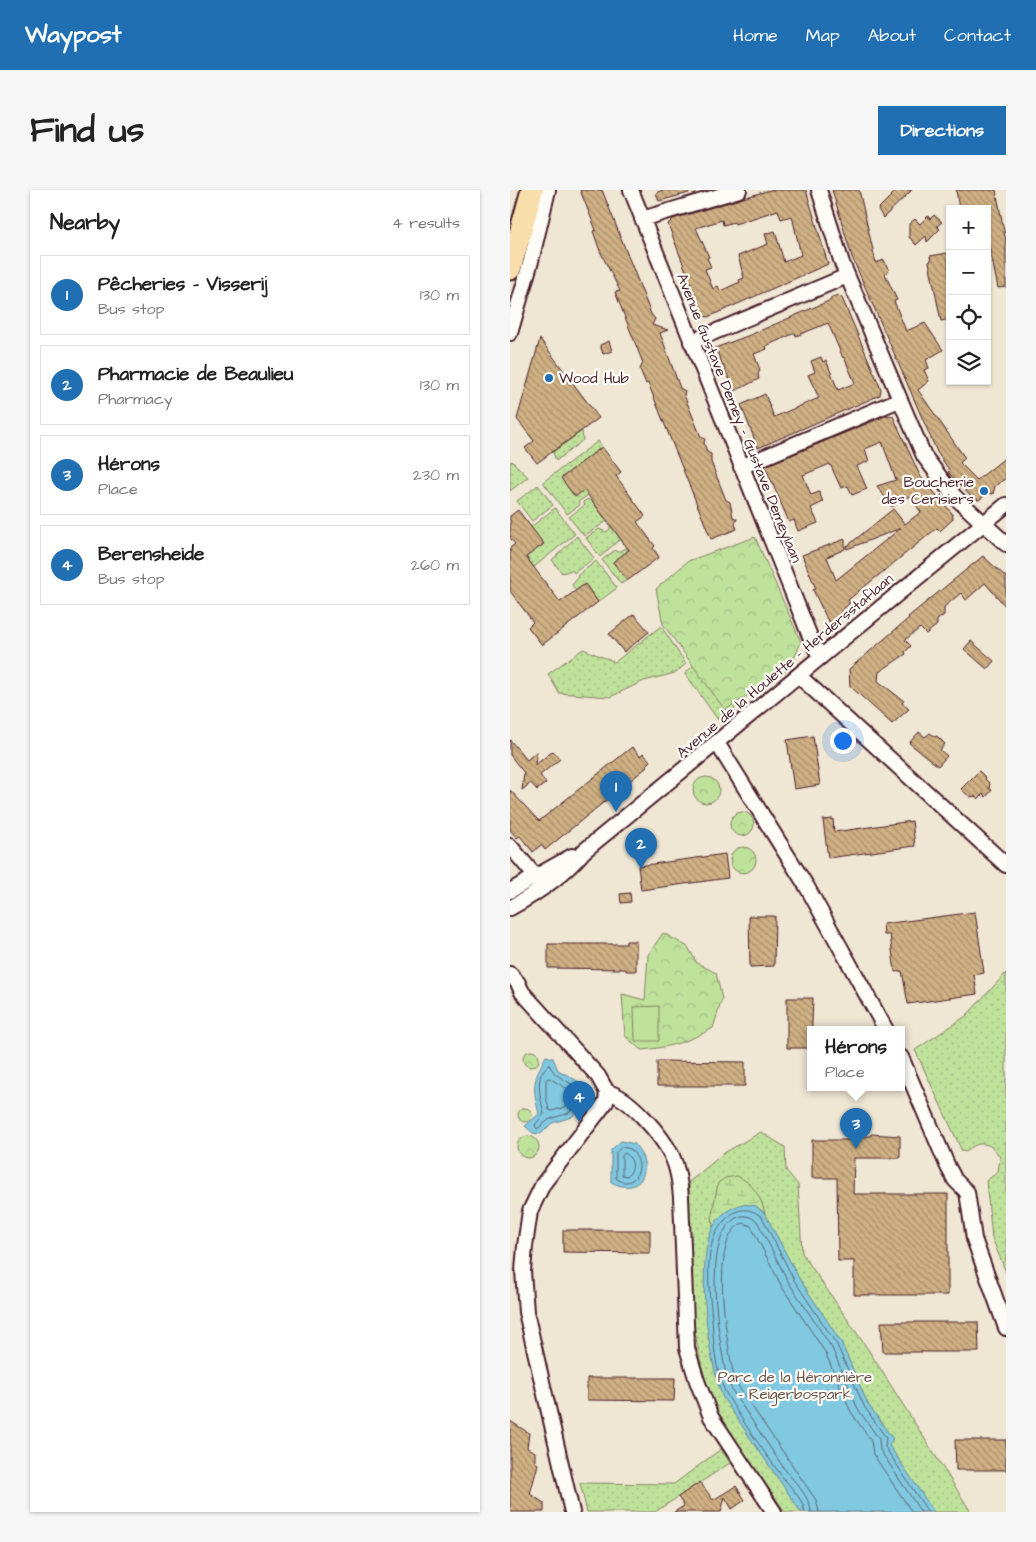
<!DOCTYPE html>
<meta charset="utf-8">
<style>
:root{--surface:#fff;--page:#f6f6f6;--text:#222;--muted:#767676;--line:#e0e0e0;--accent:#1f6fb2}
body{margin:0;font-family:"Architects Daughter",sans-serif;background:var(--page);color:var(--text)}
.controls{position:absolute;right:15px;top:15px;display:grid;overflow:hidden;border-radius:0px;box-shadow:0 1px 4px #0004}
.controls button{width:45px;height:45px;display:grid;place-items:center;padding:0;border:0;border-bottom:1px solid var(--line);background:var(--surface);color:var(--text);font:25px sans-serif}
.you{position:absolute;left:332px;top:550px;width:18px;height:18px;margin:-12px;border:4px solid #fff;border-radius:50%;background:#1a73e8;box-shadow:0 0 0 8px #1a73e833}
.badge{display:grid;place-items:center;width:32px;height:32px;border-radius:50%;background:var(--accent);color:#fff;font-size:16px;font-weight:700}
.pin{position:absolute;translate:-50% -41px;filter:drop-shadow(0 1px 2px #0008)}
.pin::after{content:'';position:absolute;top:26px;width:18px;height:15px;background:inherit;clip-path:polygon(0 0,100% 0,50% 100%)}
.popup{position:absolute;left:297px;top:836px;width:98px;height:65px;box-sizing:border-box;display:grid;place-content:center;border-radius:0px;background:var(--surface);filter:drop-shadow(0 1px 4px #0005);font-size:16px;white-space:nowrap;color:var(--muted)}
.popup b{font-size:19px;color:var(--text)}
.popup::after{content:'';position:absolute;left:50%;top:100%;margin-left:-10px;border:10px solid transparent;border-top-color:var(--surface)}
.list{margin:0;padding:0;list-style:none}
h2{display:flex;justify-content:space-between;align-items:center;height:65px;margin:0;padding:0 20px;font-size:21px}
h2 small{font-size:16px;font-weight:400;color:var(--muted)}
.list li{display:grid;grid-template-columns:32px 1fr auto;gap:15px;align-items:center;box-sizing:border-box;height:80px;margin:0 10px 10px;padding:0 10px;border:1px solid var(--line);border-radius:0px}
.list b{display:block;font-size:19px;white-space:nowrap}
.list p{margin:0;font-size:16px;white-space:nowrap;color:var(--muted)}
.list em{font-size:16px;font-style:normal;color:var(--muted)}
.icon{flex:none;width:28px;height:28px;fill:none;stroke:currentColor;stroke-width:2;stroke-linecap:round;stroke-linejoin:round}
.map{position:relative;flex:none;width:496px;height:1322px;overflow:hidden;border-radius:0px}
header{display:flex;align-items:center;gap:30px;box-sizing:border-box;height:70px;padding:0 25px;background:var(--accent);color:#fff}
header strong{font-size:24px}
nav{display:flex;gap:28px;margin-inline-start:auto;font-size:18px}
.intro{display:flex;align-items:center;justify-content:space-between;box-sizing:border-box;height:120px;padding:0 30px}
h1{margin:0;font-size:35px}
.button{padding:12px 22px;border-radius:0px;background:var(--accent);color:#fff;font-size:18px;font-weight:700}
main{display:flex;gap:30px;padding:0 30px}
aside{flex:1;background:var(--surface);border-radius:0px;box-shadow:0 1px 4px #0004}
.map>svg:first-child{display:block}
</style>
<header>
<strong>Waypost</strong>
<nav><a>Home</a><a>Map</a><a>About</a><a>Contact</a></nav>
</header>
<div class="intro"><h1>Find us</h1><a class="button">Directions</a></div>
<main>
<aside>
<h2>Nearby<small>4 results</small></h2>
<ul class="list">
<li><span class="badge">1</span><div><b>Pêcheries - Visserij</b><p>Bus stop</p></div><em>130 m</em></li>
<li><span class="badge">2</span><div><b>Pharmacie de Beaulieu</b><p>Pharmacy</p></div><em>130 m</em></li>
<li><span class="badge">3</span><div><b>Hérons</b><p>Place</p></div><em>230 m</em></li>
<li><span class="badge">4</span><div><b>Berensheide</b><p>Bus stop</p></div><em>260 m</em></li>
</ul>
</aside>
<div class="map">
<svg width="496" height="1322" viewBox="0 0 496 1322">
<defs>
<pattern id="green-dots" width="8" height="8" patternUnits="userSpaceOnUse" patternTransform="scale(1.25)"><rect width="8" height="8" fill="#bfe29b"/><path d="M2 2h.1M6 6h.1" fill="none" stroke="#a6c186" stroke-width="1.8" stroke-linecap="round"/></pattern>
<pattern id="forest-crowns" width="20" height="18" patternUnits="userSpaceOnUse" patternTransform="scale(1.25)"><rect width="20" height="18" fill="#bfe29b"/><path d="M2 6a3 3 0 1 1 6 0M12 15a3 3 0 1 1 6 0" fill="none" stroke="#a6c186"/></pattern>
<pattern id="wetland-marsh" width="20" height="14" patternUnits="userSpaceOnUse" patternTransform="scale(1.25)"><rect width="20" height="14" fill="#bfe29b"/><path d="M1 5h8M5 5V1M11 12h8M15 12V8" fill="none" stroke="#a6c186"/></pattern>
<pattern id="building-back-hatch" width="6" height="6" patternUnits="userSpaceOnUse" patternTransform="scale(1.25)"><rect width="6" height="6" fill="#cfb184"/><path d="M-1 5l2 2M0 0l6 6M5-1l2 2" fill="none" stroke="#aa8f6c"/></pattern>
</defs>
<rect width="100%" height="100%" fill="#efe6d4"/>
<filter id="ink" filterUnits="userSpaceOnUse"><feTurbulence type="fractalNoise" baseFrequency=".02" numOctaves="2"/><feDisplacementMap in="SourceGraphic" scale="10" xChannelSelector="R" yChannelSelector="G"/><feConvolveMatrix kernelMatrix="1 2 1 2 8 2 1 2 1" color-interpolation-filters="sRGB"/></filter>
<g filter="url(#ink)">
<!-- green -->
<path fill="url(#green-dots)" stroke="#848063" d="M72,241L73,250L46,271L43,262Z
M88,251L92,257L51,288L65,306L82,294L78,305L68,312L70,315L57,324L33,292Z
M2,271L18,287L0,301V272Z
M28,295L43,315L22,331L7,311Z
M85,307L84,314L97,331L74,346L59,327L75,315L73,312L78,309L80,311Z
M45,318L65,344L24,377L16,367L33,354L21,337Z
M100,335L114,354L109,350L90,367L76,348L89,339L96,342L100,339Z
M67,346L84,368L64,383L62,380L52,383L42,370Z
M117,358V390L111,394L92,370L105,360L107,362Z
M86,371L107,398L88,412L75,394L66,401L62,395L68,388L67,386Z
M151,436L176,474L165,483L134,491L100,507L49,503L38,484L73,459L105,472Z
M214,450L223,506L229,515L208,530L175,483Z
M496,783V1082L482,1048L476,991L488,982L490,968C483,952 468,949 456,962L452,961L405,860L456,826Z
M251,942L275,957L276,980L288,995L292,1063L359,1161L461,1322H275L210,1227C174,1155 182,1071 179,992L214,963Z
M211,1259L220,1273L145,1322H77L70,1293L164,1294Z"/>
<!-- forest -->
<path fill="url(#forest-crowns)" stroke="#848063" d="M245,347L291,452L280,478L215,520L153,434L146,399L178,371Z
M183 600a13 13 0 1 1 26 0a13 13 0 1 1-26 0Z
M220 634a12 12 0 1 1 24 0a12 12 0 1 1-24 0Z
M220 670a13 13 0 1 1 26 0a13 13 0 1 1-26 0Z
M153,743L178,757L187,773L206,783L212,809L203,838C180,851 158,858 131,860L115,846L112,804L135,810L138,765Z
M13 869a8 8 0 1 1 16 0a8 8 0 1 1-16 0Z
M8 925a7 7 0 1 1 14 0a7 7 0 1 1-14 0Z
M7 957a11 11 0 1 1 22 0a11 11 0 1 1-22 0Z"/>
<!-- wetland -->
<path fill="url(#wetland-marsh)" stroke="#848063" d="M227,986C242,992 252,1008 255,1024L246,1016C222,1017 218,1017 203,1037L202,1024L208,993L215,988Z"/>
<!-- pitch -->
<path fill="#bfe29b" stroke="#848063" d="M149,816V851H125L124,817Z"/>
<!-- water -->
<path fill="#80c9e0" stroke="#6a8598" d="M36,866L43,868L48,880L71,893L75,910L62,927L42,933L31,944L23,943L15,936L29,924C22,897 23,890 36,866Z
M111,951L125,954C128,959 133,966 134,972C137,995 119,1002 101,992V960Z
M233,1014L246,1016L255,1024L289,1088L331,1152L358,1214L383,1249L379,1255L424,1322H291L213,1208C198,1173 185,1071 203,1037C210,1024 220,1018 233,1014Z"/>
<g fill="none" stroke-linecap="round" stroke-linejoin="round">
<!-- shore -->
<path stroke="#606373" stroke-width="1" d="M39,875L45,884L66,897L69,909L59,923L40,929L27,939L25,935L34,924C31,909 23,885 39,875Z
M39,888L61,901L62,907L55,917L42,921L39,920L36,907V890Z
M112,957L121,959C124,963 128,968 129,974C130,988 117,998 106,988V963Z
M115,963C124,969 125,980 117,986L112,985V966Z
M295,1322C293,1307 276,1293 268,1281C251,1257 232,1231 217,1205C202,1178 204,1139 200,1109C198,1087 196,1053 211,1035C222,1020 236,1014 252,1027L284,1090L327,1155L354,1216L376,1248L375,1257L418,1322
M301,1322C300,1305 282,1290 273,1277C256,1252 240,1227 223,1202L217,1189C210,1154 190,1050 226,1028C233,1024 240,1026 247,1031L279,1093L322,1158L348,1219L369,1249L370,1260L411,1322
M309,1322L306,1310L230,1199L224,1187C218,1157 197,1046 233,1033L241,1036L272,1097L315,1162L341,1222L361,1251L363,1264L402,1322"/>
</g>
<!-- building -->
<path fill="url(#building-back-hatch)" stroke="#4a1f2b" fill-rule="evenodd" d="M70,0H92L141,124L145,129L142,135L158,140L150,143L170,198L175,201L174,205L191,247L195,249L194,253L197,262L201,264V272L216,310L220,312L223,327L227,329L225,334L227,339L201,349L138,193L136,194L130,179L133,173L105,102L110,101L90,61L83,41L86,40Z
M152,0H178L179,3L149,11L146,3Z
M260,0H296L318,74L198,127L193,126L158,34L163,29ZM268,20L271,29L282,26L291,65L274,72L265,41L255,44L258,54L228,66L234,88L229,90L230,92L210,101L208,96L203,99L195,79L201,77L197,68L199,67L186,38L212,30L213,35L224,32L225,34Z
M322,0H349L366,73L374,70L379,80L375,84L387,110L384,111L396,141L415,133L433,160L416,170L419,178L414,180L419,191L408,200L455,268L450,273L467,290L496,267V288L485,296L483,304L478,303L469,310L463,309L438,282L440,281L427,262L342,67Z
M387,0H402L373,28L368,19Z
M446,0H486L496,51V97L488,98L477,46V19H449Z
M424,25L432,32L427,36L430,39L417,52L416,46L406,55L399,47V34L405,29L410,34L418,26L420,29Z
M438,63L440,129L431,131L419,72L421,71L420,66Z
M327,105L332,108L371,199L370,205L248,258L231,215L255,204L264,227L309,208L298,185L305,182L301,171L311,167L313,172L316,170L328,200L345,193L334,167L333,168L318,133L286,146L285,143L256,156L257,159L244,164L250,180L248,184L249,189L225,201L205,158L240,145L321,110V108Z
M30,149L89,228L27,273L15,258L24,251L7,229Z
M99,151L102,161L93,164L90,155Z
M378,225L383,226L410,286L442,323L443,329L430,341L427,338L338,410L340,413L331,421L332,423L321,432L318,431L303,400L306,399L292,365L335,349V359L317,367L326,390L391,338L337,359L336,357L383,319L395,334L411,322L399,306L382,317L367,296L386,290L372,252L355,259L359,271L347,276L357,299L342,305L338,296L331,298L320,274L293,285L301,305L309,302L313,312L301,318L308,333L288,341L284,330L279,332L255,276Z
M92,257L111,282L106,286L135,326L127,332L145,356L143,358L149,367L117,391L103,372L119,360L74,300L65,307L51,288Z
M8,320L34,354L16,367L50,412L75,394L88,412L32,455L18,437L23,432L0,401V358L5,354L0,348V326Z
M473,366L496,387V417L475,393L456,410L451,403L434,417V425L427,430V435L416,444L410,438L395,450L401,456L395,462L396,464L369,482L368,491L394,511L392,513L399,519L382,534L340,496L339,479L399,428L398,427Z
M124,424L139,442L114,462L99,444Z
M461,451L484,471L477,479L454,459Z
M409,542L415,547L420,543L425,547L427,546L435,554L430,560L437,566L428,576L399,553Z
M303,546L310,595L284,599L277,550Z
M0,550L17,570L27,561L25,575L43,561L50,569L30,585L36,593L27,600L21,593L12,600L14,583L0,565Z
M122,557L130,566L133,563L140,571L136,575L137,577L35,660L31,655L23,662L10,646L7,648L0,640V600L29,631Z
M469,581L476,588L475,589L480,594L479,598L482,600L476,607L473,604L468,609L465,606L460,607L451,599Z
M323,629L324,642L402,631L405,656L318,668L313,630Z
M215,664L218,688L131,700L128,676Z
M120,703L121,712L111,713L110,704Z
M465,722L474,783L464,785L467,804L398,814L392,781L385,782L380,745H374L373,734Z
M239,726H265L264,776L240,777Z
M116,751H126V781H116V779L38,778V754H116Z
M277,808H303L301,858H277Z
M147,871L235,872V896H147Z
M361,944L390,946V968H344L343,1004H438V1105H344V1071H328L327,988H302V950H343V946H361Z
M53,1040H140V1063L53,1062Z
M371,1132H468L469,1162H373Z
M77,1188H165L164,1211L77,1210Z
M0,1231L19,1243L17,1258L25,1262V1272L28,1274L20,1304L34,1313V1322H0Z
M445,1250H496V1280H446Z
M190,1292L203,1310L226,1296L235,1310L222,1319L215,1307L211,1322H164L174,1316L168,1307Z"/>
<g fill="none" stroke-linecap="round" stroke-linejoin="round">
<defs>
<path id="minor" d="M121,0L303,454L311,467
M309,0L332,73L414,266L444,306L496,354
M132,29L229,0
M0,143L21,71L38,0
M181,152L337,86
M231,277L389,210
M289,486L496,675
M207,553L297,697L376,840
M0,656L26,687
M0,701L62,666
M0,718C28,703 54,685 74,661L496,315
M0,784L8,793L12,802L88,886L97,902
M391,867L438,977L445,990L457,1002L464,1049L496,1138
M97,902C119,906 152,946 162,966C168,979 170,993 171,1007L177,1158L187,1191L201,1227L264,1322
M62,1322L16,1122L13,1081L15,1056L20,1021L33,994L96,912L97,902"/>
<path id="highway" d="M0,79L22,0"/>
</defs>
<!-- minor casing -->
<use href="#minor" stroke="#4a1f2b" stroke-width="18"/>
<!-- highway casing -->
<use href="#highway" stroke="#4a1f2b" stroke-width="25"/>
<!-- minor -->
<use href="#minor" stroke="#fdfcf7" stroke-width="14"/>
<!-- highway -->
<use href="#highway" stroke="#f8deab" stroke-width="21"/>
</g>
</g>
<!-- markers -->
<g fill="#1f6fb2" stroke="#fdfcf7" stroke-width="2">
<circle cx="39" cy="188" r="5"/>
<circle cx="474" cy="301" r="5"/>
</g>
<g text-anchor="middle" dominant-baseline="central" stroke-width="4.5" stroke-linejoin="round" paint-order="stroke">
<!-- poi labels -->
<g font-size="15" fill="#4a1f2b" stroke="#fdfcf7" text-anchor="start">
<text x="49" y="188">Wood Hub</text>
<text x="464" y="292" text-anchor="end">Boucherie<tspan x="464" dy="17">des Cerisiers</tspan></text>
</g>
<!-- street labels -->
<g font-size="15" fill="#4a1f2b" stroke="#fdfcf7">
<text transform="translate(229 228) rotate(68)">Avenue Gustave Demey - Gustave Demeylaan</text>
<text transform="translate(275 476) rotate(-40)">Avenue de la Houlette - Herdersstaflaan</text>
</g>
<!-- park labels -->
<g font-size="15" fill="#675047" stroke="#fdfcf7">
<text x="285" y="1187">Parc de la Héronnière<tspan x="285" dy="17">- Reigerbospark</tspan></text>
</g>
</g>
</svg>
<div class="controls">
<button>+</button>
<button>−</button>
<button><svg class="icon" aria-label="locate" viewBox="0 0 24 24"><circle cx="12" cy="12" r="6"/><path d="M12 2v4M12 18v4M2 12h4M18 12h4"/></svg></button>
<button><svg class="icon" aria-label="layers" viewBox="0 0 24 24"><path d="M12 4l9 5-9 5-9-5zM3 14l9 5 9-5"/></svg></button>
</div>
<div class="you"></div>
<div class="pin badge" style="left:106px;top:622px">1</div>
<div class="pin badge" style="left:131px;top:679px">2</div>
<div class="pin badge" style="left:346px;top:959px">3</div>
<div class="popup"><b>Hérons</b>Place</div>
<div class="pin badge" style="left:69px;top:932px">4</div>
</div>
</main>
